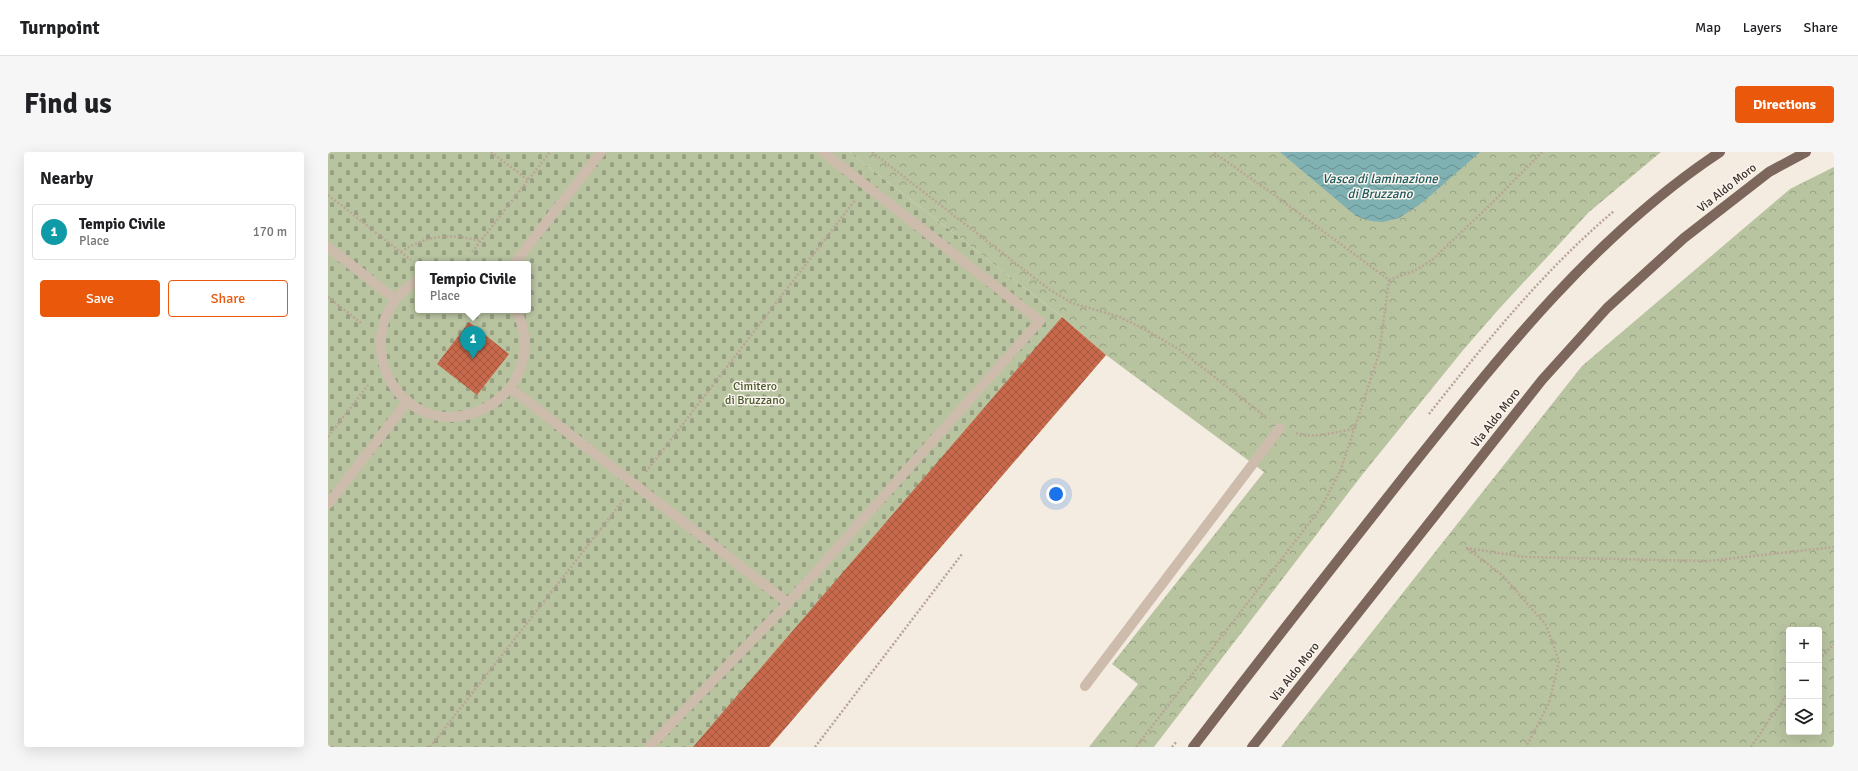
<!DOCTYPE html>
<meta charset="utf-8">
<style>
:root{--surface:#fff;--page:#f6f6f6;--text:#202124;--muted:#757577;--line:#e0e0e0;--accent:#ea580c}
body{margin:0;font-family:Signika,sans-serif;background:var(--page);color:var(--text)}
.controls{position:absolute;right:12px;bottom:12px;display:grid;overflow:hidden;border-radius:4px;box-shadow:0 4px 16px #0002}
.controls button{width:36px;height:36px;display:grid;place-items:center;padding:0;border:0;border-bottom:1px solid var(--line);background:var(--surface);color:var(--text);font:20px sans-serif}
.you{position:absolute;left:728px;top:342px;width:14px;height:14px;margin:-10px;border:3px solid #fff;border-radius:50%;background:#1a73e8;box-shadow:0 0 0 6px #1a73e833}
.badge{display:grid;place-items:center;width:26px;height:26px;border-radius:50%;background:var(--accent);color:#fff;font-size:13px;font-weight:700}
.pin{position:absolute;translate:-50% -33px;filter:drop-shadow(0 1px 2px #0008)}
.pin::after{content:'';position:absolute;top:21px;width:14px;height:12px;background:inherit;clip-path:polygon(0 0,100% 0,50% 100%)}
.popup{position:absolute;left:87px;top:109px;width:116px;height:52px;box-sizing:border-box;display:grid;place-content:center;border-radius:4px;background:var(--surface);filter:drop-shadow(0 1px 3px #0005);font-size:13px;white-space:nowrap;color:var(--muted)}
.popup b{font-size:15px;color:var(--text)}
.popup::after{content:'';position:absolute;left:50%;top:100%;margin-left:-8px;border:8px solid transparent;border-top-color:var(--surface)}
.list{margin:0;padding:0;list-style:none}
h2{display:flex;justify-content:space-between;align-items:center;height:52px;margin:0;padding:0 16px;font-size:17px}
h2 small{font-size:13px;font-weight:400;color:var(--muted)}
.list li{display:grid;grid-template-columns:26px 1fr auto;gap:12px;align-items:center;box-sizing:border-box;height:56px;margin:0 8px 8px;padding:0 8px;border:1px solid var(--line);border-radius:4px}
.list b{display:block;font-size:15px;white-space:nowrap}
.list p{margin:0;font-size:13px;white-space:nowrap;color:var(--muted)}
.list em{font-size:13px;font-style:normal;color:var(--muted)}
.actions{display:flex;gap:8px;padding:12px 16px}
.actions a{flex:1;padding:9px 0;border:1px solid var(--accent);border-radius:4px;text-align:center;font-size:14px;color:var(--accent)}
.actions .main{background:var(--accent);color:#fff}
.icon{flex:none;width:22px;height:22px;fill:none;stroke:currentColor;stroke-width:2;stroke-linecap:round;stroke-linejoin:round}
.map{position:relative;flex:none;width:1506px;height:595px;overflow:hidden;border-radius:4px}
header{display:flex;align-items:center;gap:24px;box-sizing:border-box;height:56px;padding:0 20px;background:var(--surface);border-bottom:1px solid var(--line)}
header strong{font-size:19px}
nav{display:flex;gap:22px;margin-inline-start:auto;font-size:14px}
.intro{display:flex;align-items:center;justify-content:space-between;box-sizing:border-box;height:96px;padding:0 24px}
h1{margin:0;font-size:28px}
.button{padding:10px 18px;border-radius:4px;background:var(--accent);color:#fff;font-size:14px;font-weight:700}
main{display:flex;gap:24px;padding:0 24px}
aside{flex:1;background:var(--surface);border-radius:4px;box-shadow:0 4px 16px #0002}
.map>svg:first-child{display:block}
</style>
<header>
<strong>Turnpoint</strong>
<nav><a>Map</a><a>Layers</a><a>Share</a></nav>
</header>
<div class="intro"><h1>Find us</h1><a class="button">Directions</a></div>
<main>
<aside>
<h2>Nearby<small></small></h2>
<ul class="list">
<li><span class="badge" style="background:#0f9aa8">1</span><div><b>Tempio Civile</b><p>Place</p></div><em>170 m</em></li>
</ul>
<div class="actions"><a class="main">Save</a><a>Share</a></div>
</aside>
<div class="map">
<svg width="1506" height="595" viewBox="0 0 1506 595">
<defs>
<pattern id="cemetery-stones" width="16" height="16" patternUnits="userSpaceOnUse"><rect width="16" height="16" fill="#b8c4a0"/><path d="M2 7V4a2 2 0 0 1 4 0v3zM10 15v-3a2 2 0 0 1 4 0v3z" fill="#97a083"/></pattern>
<pattern id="park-crowns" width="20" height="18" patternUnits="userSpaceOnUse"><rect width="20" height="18" fill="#b8c4a0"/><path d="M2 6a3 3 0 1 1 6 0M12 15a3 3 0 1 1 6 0" fill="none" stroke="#97a083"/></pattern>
<pattern id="water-waves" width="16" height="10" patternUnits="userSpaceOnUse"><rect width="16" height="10" fill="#7fb0b2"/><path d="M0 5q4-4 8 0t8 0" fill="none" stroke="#699091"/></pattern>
<pattern id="building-cross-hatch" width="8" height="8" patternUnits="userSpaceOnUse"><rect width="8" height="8" fill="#c8694b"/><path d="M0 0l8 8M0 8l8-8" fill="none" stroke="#a4573f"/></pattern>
</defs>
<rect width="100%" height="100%" fill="#f4ebe1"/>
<!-- cemetery -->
<path fill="url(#cemetery-stones)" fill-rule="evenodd" d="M0,0H521L734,165L778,203L441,595H0ZM90,112H200V158H90Z"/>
<!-- park -->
<path fill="url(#park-crowns)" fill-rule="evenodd" d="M521,0H1333L1261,60L1170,158L1136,197L1034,323L826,595H761L810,532L784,512L936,320L778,203L734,165Z
M1506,15V595H953L1254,214L1462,37ZM1461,478H1491V580H1461Z"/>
<!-- water -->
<path fill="url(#water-waves)" d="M952,0H1152L1095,50L1071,66L1055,70L1043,69L1028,64Z"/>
<!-- building -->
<path fill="url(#building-cross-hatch)" d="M734,165L778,203L441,595H365Z
M141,170L181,202L149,243L109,212Z"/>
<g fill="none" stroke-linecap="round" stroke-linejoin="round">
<!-- path -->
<path stroke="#b9a596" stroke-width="2.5" stroke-dasharray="2 2" stroke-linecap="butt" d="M163,0L200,28
M544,0L722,138L744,151L792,165L818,178L852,198L939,266
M0,43L83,108
M73,100C98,83 123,81 152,89
M144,100L222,0
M1061,128L1086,119L1104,108L1164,51L1214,0
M0,145L33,171
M1101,262C1158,190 1216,118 1286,59
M968,281C986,287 1008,280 1026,277
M0,285L40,233
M318,320L528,47
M1138,396L1197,405L1380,409L1506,395
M1140,397L1174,423L1218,473L1231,509L1221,551L1198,595
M1491,507L1506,492
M102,595L297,346
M487,595L634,402
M808,595L993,356L1013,317L1051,202L1061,128L945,42L885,0
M844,595L849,589
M1423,595L1461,539"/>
<!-- minor -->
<path stroke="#cdbbac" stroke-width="10" d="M0,95L67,147
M186,112L273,0
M90,128C12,177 68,290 148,260C164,254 178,243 187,228C199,206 200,180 188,158
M182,236L460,451
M0,352L80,249
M757,534L952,276
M321,595L460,451L712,169L495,0"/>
<!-- major -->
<path stroke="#7d675c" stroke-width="10" d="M865,595C935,503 1006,413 1077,323C1171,205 1265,84 1392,0
M924,595L1214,228L1279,156L1356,86L1441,20L1478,0"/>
</g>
<g text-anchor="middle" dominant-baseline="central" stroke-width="3" stroke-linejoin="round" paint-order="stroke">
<!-- street labels -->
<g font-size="12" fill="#3b302b" stroke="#fbf5ee">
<text transform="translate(1399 36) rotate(-38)">Via Aldo Moro</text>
<text transform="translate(1168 266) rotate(-52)">Via Aldo Moro</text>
<text transform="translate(967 520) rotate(-52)">Via Aldo Moro</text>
</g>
<!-- park labels -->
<g font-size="12" fill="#4a5a2e" stroke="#fbf5ee">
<text x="427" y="234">Cimitero<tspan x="427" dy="14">di Bruzzano</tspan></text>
</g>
<!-- water labels -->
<g font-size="13" font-style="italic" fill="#1f5a5e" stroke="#fbf5ee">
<text x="1052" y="27">Vasca di laminazione<tspan x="1052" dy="15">di Bruzzano</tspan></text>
</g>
</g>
</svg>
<div class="controls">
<button>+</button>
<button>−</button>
<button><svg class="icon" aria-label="layers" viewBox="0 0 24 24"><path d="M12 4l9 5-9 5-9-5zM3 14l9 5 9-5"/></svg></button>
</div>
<div class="you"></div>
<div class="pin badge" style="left:145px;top:207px;background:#0f9aa8">1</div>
<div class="popup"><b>Tempio Civile</b>Place</div>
</div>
</main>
